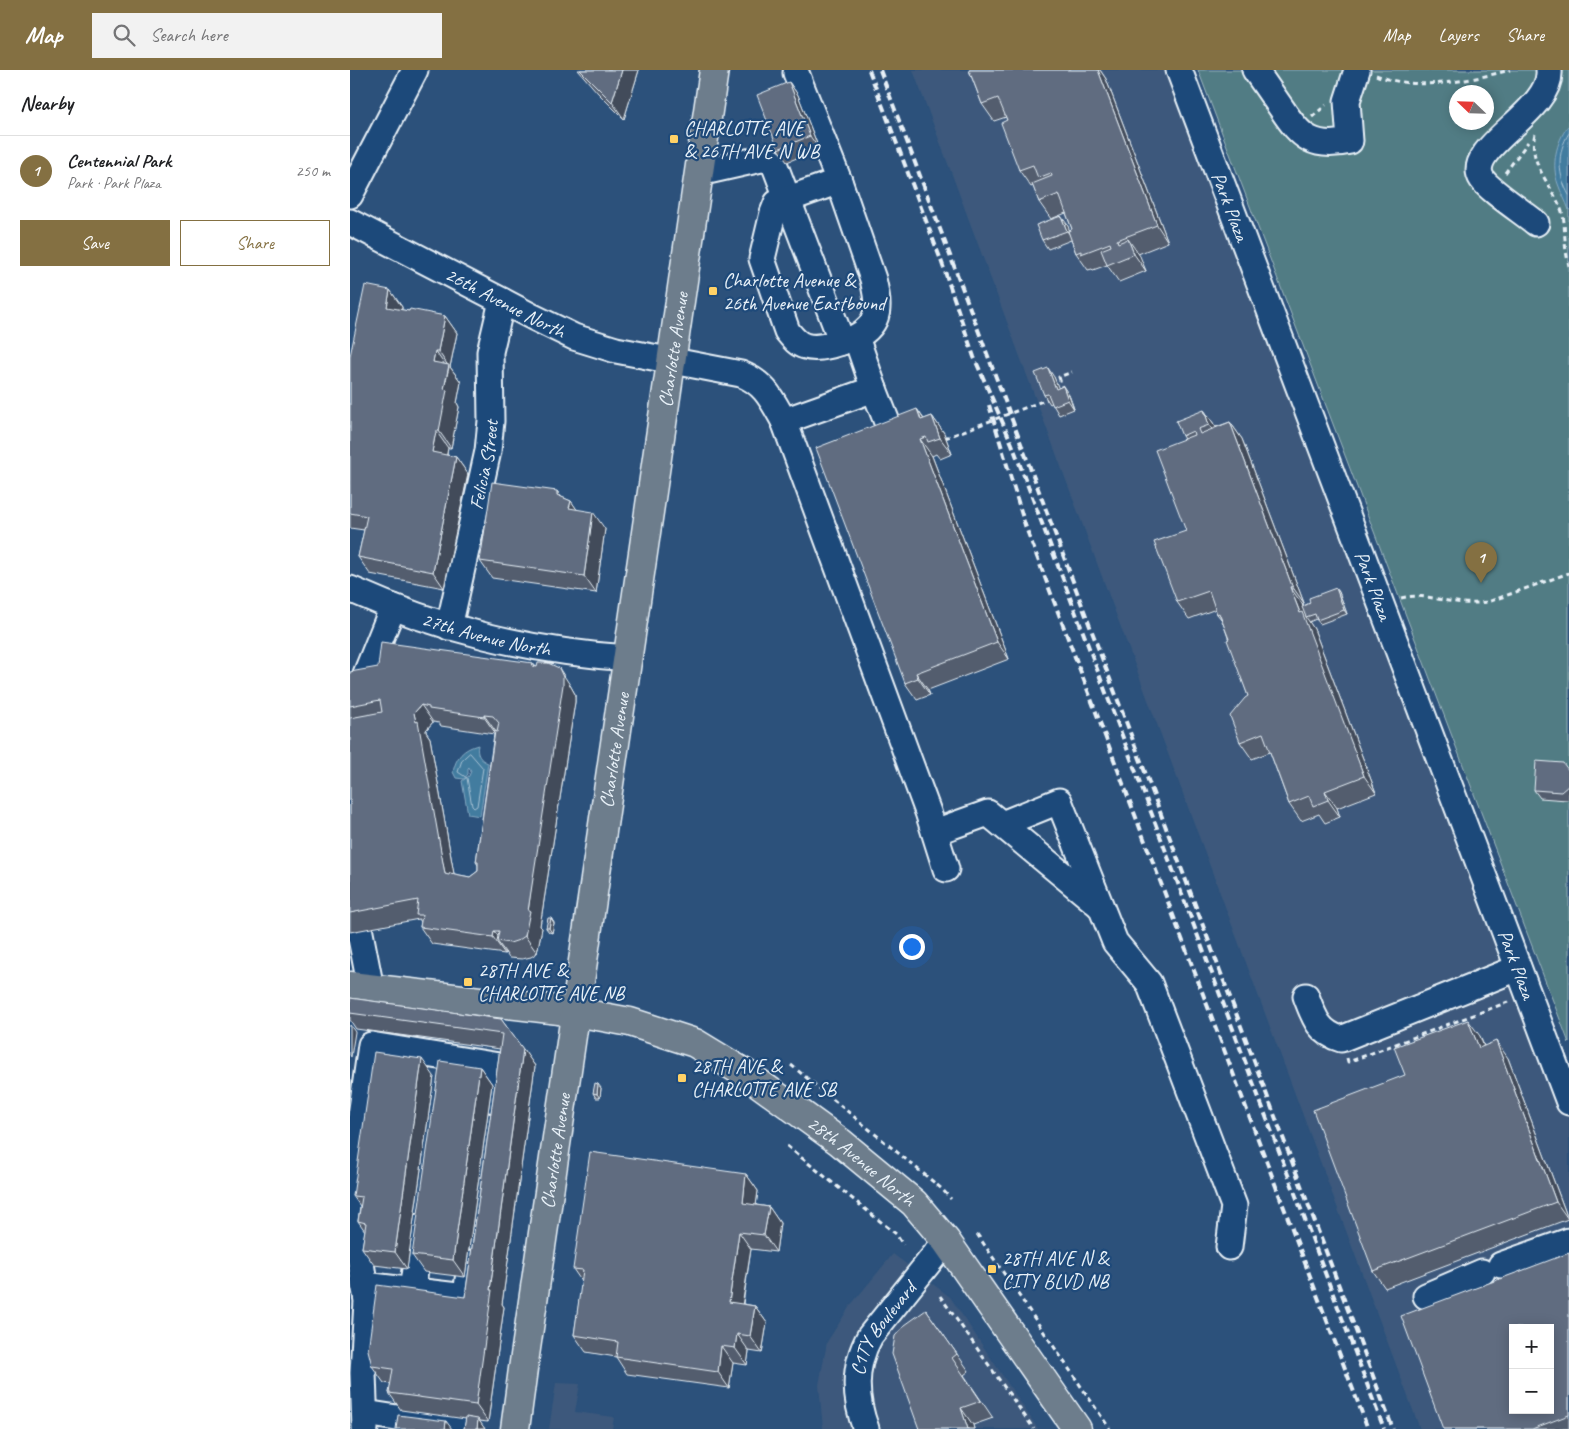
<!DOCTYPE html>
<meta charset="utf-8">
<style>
:root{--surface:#fff;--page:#f2f2f2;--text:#202124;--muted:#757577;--line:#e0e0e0;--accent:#847042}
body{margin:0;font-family:Caveat,sans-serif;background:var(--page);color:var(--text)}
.controls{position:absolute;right:15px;bottom:15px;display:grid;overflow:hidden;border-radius:0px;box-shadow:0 2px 12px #0003}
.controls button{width:45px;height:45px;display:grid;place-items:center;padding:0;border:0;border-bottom:1px solid var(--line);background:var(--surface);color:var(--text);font:25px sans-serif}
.compass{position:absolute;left:1099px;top:15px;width:45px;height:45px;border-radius:50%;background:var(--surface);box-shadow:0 2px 12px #0003;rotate:293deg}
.you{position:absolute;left:561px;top:876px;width:18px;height:18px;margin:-12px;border:4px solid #fff;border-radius:50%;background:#1a73e8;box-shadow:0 0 0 8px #1a73e833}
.badge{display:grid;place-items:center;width:32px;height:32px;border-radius:50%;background:var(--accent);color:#fff;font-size:16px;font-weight:700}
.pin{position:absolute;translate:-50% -41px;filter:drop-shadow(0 1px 2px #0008)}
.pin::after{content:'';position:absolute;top:26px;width:18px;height:15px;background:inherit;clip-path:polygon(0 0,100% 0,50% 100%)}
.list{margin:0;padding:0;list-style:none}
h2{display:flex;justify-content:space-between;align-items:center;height:65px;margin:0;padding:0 20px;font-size:21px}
h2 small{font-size:16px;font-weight:400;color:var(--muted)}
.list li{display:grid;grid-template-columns:32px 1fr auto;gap:15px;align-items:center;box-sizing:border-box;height:70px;padding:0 20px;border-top:1px solid var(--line)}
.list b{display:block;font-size:19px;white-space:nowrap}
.list p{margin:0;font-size:16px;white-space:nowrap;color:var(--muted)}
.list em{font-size:16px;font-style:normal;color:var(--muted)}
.actions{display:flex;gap:10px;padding:15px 20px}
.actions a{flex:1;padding:11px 0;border:1px solid var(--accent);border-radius:0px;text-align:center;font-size:18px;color:var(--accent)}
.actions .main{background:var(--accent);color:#fff}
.icon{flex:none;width:28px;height:28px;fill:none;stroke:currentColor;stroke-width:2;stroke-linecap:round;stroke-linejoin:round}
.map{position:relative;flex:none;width:1219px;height:1359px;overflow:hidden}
header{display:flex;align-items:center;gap:30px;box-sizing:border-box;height:70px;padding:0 25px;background:var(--accent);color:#fff}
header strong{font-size:24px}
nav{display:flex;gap:28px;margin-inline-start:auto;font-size:18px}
.search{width:350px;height:45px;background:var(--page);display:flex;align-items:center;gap:12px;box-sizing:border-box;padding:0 18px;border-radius:0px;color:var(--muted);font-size:19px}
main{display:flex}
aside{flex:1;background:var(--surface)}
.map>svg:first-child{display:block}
</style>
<header>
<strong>Map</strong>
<div class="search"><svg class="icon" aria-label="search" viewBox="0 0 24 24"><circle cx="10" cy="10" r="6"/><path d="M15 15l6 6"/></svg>Search here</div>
<nav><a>Map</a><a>Layers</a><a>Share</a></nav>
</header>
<main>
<aside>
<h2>Nearby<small></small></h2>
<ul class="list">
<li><span class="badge">1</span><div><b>Centennial Park</b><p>Park · Park Plaza</p></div><em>250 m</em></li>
</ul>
<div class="actions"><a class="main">Save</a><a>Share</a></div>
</aside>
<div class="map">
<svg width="1219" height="1359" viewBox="0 0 1219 1359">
<rect width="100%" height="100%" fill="#2c517b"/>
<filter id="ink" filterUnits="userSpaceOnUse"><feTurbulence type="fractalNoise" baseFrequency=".02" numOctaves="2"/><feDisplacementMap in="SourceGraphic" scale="10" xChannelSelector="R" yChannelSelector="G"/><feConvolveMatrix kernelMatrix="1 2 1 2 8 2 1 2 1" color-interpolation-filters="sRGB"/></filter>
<g filter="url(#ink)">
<!-- built -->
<path fill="#3c597c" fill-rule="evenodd" d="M563,0H829L1219,1032V1359H1070ZM1163,1258H1200V1340H1163Z
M543,1184L600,1227L688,1359H473L469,1315L477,1272L500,1236Z
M206,1313L230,1314L225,1342L264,1347L262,1359H199Z"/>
<!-- green -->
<path fill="#517c84" stroke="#9cb6be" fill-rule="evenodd" d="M848,0H1219V973ZM1106,22H1136V52H1106Z"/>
<!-- water -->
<path fill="#437b9f" stroke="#85aac3" d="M1218,56H1219V140C1216,131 1211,123 1208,114C1201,95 1206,72 1218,56Z
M128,675C126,684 130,690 138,693L130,746L118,744L112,711L119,706L121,701L119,697L118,698V704L114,709L106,708L103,702C106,687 113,679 128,675Z"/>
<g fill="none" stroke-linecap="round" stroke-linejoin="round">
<!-- shore -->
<path stroke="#a6c2d4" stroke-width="1" d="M1219,63C1206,83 1208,106 1219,125
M120,683L133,698L127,736L124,738L122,736L117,708L108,702L112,690Z"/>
<defs>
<g id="minor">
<path id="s1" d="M829,0L1219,1032"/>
<path d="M905,0C914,13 923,26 932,39C951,68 964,79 1000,71L997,31L1007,0"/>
<path d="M446,3L489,111"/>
<path d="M349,103L411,89C418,89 421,90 425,96L492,272"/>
<path d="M0,125L65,0"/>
<path id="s2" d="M0,152L183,247L224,267L266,280L391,304C415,313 422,330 434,351L578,742L596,799"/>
<path d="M1186,153C1174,143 1139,120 1132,109C1112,78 1203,42 1199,0"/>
<path d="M524,319L544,370"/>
<path d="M434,351L524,319L506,267C532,253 529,235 523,209L489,111L427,133L423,143L412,189L437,261C442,267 447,274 455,276C470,281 491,272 506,267"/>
<path id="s3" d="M0,519C91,560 179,581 278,588"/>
<path id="s4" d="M99,557L138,381L141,351L140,282L152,231"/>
<path d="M16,632L15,614L16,604L43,537"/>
<path d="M652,754L709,731L765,872L799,913L884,1136L879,1177"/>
<path d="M585,762L638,743L748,834"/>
<path d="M3,827L21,919"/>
<path d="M956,926C964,947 968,962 991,969L1168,898"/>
<path d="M1151,1195L1219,1171"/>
<path d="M14,1215L116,1227L120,1193"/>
<path d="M62,1221L71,1156"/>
<path d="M1076,1226L1132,1202"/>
<path d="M15,1343L117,1359"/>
<path d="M15,1359L13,1303L17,1231L0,1124L21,975L149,996L144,1030"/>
<path id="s5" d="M516,1359C504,1327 503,1296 520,1266L596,1171"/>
</g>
<g id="major">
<path id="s6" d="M0,916L226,942L280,952L345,973L396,1004L490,1072L564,1133L596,1171L727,1359"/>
<path id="s7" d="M165,1359L173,1299L364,0"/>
</g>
</defs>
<!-- minor casing -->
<use href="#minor" stroke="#e8f1f8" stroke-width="29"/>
<!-- major casing -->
<use href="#major" stroke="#e8f1f8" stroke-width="31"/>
<!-- path -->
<path stroke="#e8f1f8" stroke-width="3" stroke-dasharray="5 4" stroke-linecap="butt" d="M1026,5C1068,22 1117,11 1160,0
M962,47L976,35
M1185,64C1177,92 1202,115 1211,139C1215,149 1214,159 1215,169C1215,178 1217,187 1219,196
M1155,103L1178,72
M713,320L709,307L722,302
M1051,528C1070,523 1087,530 1106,532C1117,534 1128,533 1138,532L1219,503
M997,988L998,992L1158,932
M441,995L592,1119L601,1129
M437,1076L546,1164L553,1175
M627,1164L760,1359
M590,1226L684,1359"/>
<!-- minor -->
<use href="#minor" stroke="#1f4a7a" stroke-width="25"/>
<!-- major -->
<use href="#major" stroke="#6d7d8c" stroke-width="28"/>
<!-- rail -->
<path stroke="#e8f1f8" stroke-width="4" stroke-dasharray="8 4" stroke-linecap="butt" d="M519,0L592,193L624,287L662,374L1034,1359
M530,0L1043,1359
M639,335L675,455L1018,1359"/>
<!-- path-bridge -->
<path stroke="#e8f1f8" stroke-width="3" stroke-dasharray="5 4" stroke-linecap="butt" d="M595,368L698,329"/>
</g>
<!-- wall -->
<path fill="#535d6e" stroke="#e8f1f8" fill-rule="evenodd" d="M228,0H289L274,49L248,23Z
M619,0H750L756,9L818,172L788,184L796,201L769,212L757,195L743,200L742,199L738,200L726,183L721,170L698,179L692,170L717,154L719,160L722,159L716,143L701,149L689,132L683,116L681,117L669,100L656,47L644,51L632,34Z
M439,12L448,25L469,79L437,92L428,79Z
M40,220L52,237V240L95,246L107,263L100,297L111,312L107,333L109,337L101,378H98L97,385L106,387L118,404L94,518L20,504L8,487L14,460L0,458V286Z
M704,307L708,318L719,325L724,339L709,345L702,333L700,334L694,325Z
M567,339L574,349L582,346L594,363L602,384L590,389L586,384L582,386L659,589L578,620L580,625L567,630L555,613Z
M854,340L866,357L880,352L892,369L954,533L952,534L953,536L960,533L986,518L989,522L997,544L970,554L966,549L959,552L964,559L1026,723L987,738L990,747L975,753L969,744L951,751L939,734L920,682L902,689L890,672L898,626L872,550L867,544L866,539L839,549L827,532L836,461L834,369L832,366Z
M207,421L211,427L221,431L227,440L255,459L246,523L142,508L130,491Z
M183,593L185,596L220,615L225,624V632L190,856L192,858L187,883L181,887L172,889L159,888L155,882V884L82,874L70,857L71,852L69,849L0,862V602ZM83,652L89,653L91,656L144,664L126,792L128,795V801L120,807L104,804L80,668L76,662V660Z
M1219,701V729L1217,730L1190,728L1184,720Z
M201,848L204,853L202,863L199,862L196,858Z
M0,928L151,949L185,996L152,1234L154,1237L138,1352L129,1351L135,1359H114L116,1349L51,1340L39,1323L41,1314L34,1313L22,1296L115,1227L150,979L6,959L0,950Z
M1130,966L1134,976L1158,988L1218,1149L1035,1218L1023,1201L1055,1005Z
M130,997L142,1014L115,1207L74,1202L62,1185Z
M84,1006L57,1199L24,1195L12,1178L15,1161L8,1151L10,1136L3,1126Z
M251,1018L250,1028H246L243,1023Z
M396,1104L408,1121L406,1135L419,1137L430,1153L426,1182L401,1179L393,1234L405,1236L417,1253L412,1283L399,1281L397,1295L383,1293L379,1318L277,1304L266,1287L236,1282L224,1265L232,1212L223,1199Z
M1219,1183V1359H1093Z
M576,1240L619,1301L614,1305L643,1348L623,1355L624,1359H569Z"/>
<!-- shaded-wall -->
<path fill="#434c5a" stroke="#e8f1f8" d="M272,0H289L274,49L262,32Z
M748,0H750L756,9L818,172L807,155Z
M439,12L448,25L469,79L460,66Z
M711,146L717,154L723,169L717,161Z
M778,169L790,186L796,201L784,184Z
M40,220L52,237L49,254L37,237Z
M95,246L107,263L100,297L111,312L107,333L109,337L101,378L89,361L94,319L99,297L88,281Z
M85,281L97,298L83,292Z
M698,298L704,307L712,327L706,319Z
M713,316L719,325L724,339L718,330Z
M567,339L578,356L571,350Z
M854,340L866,357L871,372L859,355Z
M582,346L594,363L602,384L590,368Z
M880,352L892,369L954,533L942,516Z
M86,361L98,378L94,399L82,382Z
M570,369L582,386L659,589L647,572Z
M106,387L118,404L94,518L83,502Z
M207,421L219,438L221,431L233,448L219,439L207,425Z
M243,442L255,459L246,523L234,506Z
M940,517L952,534L957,547H956L964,559L1026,723L1014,706Z
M986,518L989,522L997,544L994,540Z
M209,598L220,615L225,624V632L190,856L192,858L187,883L175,866Z
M566,603L578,620L580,625L568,608Z
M71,635L83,652L76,660V662L80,668L107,821L95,804L64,643Z
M134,645L146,662V664L134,647Z
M975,721L987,738L990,747L978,730Z
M201,848L204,853L202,863L199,858Z
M144,861L152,871H147L155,882V884L143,867Z
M1118,950L1130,966L1140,995L1129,978Z
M0,955L5,962L1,987L0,985Z
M1146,971L1158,988L1218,1149L1206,1132Z
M173,979L185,996L152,1234L154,1237L138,1352L126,1335L140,1220Z
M72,989L84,1006L57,1199L45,1182Z
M130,997L142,1014L115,1207L103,1190Z
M248,1014L251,1018L250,1028L247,1024Z
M396,1104L408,1121L404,1150L393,1133Z
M419,1137L430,1153L426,1182L414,1165Z
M389,1162L401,1179L390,1249L379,1232Z
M405,1236L417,1253L412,1283L400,1266Z
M387,1264L399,1281L397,1295L385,1278Z
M371,1276L383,1293L379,1318L368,1302Z
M611,1338L623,1355L624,1359H618Z
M128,1349L135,1359H127Z
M96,1351L102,1359H95Z"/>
<!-- building -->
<path fill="#606c80" stroke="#e8f1f8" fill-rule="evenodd" d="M230,0H272L262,32Z
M619,0H748L807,155L767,170L768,173L778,169L784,184L757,195L751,180L761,176L760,173L731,184V181L726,183L718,161L722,159L709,124L689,132L682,114L702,106L701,103L688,108L683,95L669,100L651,53L657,50L648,28L632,34Z
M439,12L460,66L428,79L407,25Z
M711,146L717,161L692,170L686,155Z
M15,215L40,220L37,237L59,241L60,239L95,246L88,281H85L83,292L99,295L94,319L97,320L89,361H86L82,382L106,387L83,502L8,487L17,446L0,443V286Z
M698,298L706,319L713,316L718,330L703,336L698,324L694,325L685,303Z
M567,339L571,350L582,346L590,368L578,372L576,367L570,369L647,572L566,603L568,608L555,613L466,378Z
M854,340L859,355L848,359L850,364L880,352L942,516L940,517L950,543L952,542L1014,706L975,721L978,730L963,736L959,726L939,734L913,663L890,672L880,646L895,628L898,626L877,570L879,569L869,543L867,544L859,521L827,532L804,472L836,461L805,380L844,365L843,361L832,366L826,351Z
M142,412L207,421V425L221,431L219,438L243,442L234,506L130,491Z
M986,518L994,540L967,550L965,544L956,547L952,537L960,533L959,528Z
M31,572L183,593L182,596L187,597L188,593H198L209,598L213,607V615L178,841H180L175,866L169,870L160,873L147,871L149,861H144L143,867L70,857L72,845H66L68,830L0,843V648L32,642L30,630L0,636V602L28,597ZM71,635L79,637V639L134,647V645L143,646L149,653L147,662L145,661L126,792H128V801L120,807L100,803L99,805L95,804L68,651L66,652L64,643Z
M1186,691L1213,693L1219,701V715L1211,722L1184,720Z
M198,848H201L199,858H196Z
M0,928L151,949L173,979L140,1220H142L126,1335L39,1323L43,1299L22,1296L18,1280L27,1215L115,1227L152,964L0,943Z
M1118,950L1129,978L1146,971L1206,1132L1023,1201L963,1040L1055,1005L1044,977Z
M24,982L72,989L45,1182L12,1178L16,1153L8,1151L12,1127L3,1126Z
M90,991L130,997L103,1190L62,1185Z
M245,1013L248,1014L247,1024L243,1023Z
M240,1082L396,1104L393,1133L419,1137L414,1165L389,1162L379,1232L405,1236L400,1266L387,1264L385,1278L371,1276L368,1302L266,1287L268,1272L224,1265L233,1200L223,1199Z
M1219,1183V1345L1182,1359H1093L1051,1246ZM1163,1258H1200V1340H1163Z
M576,1240L607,1284L602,1288L631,1331L611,1338L618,1359H569L542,1284L545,1266L555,1255Z
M48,1345L96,1351L95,1359H46Z
M116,1347L128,1349L127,1359H114Z"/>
</g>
<!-- markers -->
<g fill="#ffd166" stroke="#1f4a7a" stroke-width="2">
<rect x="319" y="64" width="10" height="10" rx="2.5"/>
<rect x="358" y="216" width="10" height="10" rx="2.5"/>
<rect x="113" y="907" width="10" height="10" rx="2.5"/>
<rect x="327" y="1003" width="10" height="10" rx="2.5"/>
<rect x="637" y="1194" width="10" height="10" rx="2.5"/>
</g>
<g text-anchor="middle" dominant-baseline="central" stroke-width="4.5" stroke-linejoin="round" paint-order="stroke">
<!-- poi labels -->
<g font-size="20" fill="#e8f1f8" stroke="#1f4a7a" text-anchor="start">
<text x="334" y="58">CHARLOTTE AVE<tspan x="334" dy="23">&amp; 26TH AVE N WB</tspan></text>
<text x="373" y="210">Charlotte Avenue &amp;<tspan x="373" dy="23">26th Avenue Eastbound</tspan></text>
<text x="128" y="900">28TH AVE &amp;<tspan x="128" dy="23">CHARLOTTE AVE NB</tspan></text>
<text x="342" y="996">28TH AVE &amp;<tspan x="342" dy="23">CHARLOTTE AVE SB</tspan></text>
<text x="652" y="1188">28TH AVE N &amp;<tspan x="652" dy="23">CITY BLVD NB</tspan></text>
</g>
<!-- street labels -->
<g font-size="20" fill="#e8f1f8" stroke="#1f4a7a">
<text stroke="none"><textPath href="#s1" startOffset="146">Park Plaza</textPath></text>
<text stroke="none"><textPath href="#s2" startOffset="175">26th Avenue North</textPath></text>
<text stroke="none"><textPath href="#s7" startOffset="1091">Charlotte Avenue</textPath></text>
<text stroke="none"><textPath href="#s4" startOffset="166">Felicia Street</textPath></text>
<text stroke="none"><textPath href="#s1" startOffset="551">Park Plaza</textPath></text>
<text stroke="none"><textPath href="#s3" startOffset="144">27th Avenue North</textPath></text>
<text stroke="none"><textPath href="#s7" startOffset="686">Charlotte Avenue</textPath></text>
<text stroke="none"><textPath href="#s1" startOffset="956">Park Plaza</textPath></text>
<text stroke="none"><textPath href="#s7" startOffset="281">Charlotte Avenue</textPath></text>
<text stroke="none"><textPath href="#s6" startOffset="555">28th Avenue North</textPath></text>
<text stroke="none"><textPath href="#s5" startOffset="109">C1TY Boulevard</textPath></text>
</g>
</g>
</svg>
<div class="controls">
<button>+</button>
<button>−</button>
</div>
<svg class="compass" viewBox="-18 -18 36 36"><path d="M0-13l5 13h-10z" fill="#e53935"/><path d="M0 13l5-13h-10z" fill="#757577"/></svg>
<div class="you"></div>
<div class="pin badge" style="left:1131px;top:513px">1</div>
</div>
</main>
